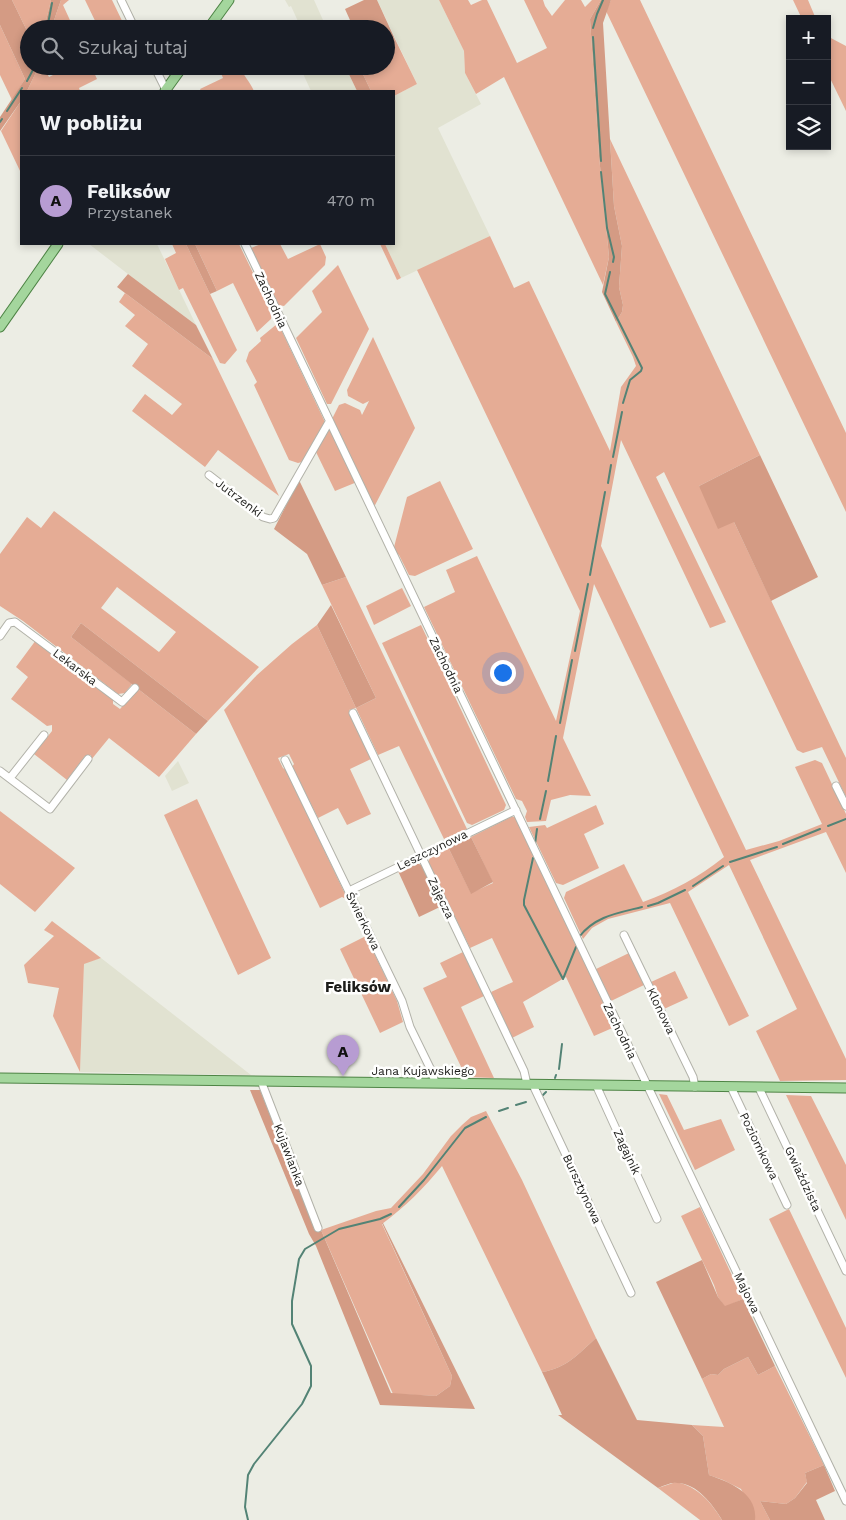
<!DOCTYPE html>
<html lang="pl">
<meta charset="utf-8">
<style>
:root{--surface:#171b24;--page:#20242c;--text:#f1f3f6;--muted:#9ea1a6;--line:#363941;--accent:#b79cd2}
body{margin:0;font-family:"Work Sans",sans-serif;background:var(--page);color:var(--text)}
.controls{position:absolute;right:15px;top:15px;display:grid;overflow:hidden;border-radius:0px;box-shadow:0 2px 8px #0003}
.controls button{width:45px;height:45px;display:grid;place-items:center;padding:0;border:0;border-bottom:1px solid var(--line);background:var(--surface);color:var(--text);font:25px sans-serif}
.you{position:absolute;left:502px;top:672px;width:18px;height:18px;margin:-12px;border:4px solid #fff;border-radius:50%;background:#1a73e8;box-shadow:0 0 0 8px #1a73e833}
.badge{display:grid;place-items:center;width:32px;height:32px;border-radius:50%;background:var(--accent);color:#111;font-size:16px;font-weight:700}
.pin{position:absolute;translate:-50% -41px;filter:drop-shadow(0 1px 2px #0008)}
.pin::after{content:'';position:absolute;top:26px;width:18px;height:15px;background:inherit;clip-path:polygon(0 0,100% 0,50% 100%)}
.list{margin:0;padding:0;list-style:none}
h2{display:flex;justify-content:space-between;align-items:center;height:65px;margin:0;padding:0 20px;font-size:21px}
h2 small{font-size:16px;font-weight:400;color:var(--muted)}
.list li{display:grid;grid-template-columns:32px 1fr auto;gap:15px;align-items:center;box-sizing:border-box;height:90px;padding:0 20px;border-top:1px solid var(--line)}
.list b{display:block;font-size:19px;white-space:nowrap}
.list p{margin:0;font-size:16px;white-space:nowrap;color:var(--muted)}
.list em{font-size:16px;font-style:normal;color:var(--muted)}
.icon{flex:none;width:28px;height:28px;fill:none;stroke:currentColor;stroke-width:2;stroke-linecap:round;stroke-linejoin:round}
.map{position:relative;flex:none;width:846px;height:1520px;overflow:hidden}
.search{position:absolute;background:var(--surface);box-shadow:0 2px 8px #0003;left:20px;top:20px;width:375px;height:55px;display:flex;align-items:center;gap:12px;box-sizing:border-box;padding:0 18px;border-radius:28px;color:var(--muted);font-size:19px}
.panel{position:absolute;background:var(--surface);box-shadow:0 2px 8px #0003;left:20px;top:90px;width:375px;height:155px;border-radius:0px}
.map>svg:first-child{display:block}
</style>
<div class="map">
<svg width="846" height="1520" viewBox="0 0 846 1520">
<rect width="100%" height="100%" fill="#ecede4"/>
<!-- built -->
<path fill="#e1e2d1" d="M285,0H314L327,29H299L301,28L291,6L289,7Z
M377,0H439L464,51L465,73L481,104L438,128L490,236L401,278L385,244H394V96L417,84Z
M345,66L357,91H311L300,67Z
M89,244H157L196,325L128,274Z
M178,761L189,783L172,791L165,776Z
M101,958L251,1075L80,1072L84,963Z"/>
<!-- green -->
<path fill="#e5ac95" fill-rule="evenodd" d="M12,0H51L44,29H29V35Z
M61,0H69L63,5L74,29H51Z
M85,0H112L126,29H99Z
M439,0H468L471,5L482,0H487L517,63L547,48L524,0H543L545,6L552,16L565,0H581L585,7L592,0H601L590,19L599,156L609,257L603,285L504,77L476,94L465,73L464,51Z
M611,0H640L846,433V512L606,11Z
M793,0H808L816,19H802Z
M0,25L25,79L12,100L0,75Z
M827,36L846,46V111L827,72Z
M394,37L417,84L394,96V91H371L359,66H386V42Z
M39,66H43L49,77L59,72L56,66H91L97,79L79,88L80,91H27Z
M218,66H239C244,76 250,82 254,91H201L200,89L223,78Z
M21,101V173L1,131Z
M610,139L760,455L699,486L734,522L840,746L846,758V797L822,747L803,753L797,750L664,472L656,477L726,622L710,628L621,440L601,546L746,850L779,841L822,824L795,767L815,760L822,763L846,814V873L826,832L750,860L846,1059V1080L780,1081L756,1031L797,1009L729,865L688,892L749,1016L729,1026L670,903L608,919L592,928L583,939L564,898L566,892L624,864L643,902C673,891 699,877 724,857L594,584L563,738L591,796L570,795L551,800L546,821L527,822L525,817L527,811L522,801L516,799L424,607L455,592L446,570L477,556L556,721L580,611L417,270L490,236L514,288L529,281L610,451L621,387L636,366L633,357L616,322L622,312L623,305L619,287L622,246L614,206Z
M172,244H186L237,350L225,364L220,363L183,288L179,290L165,259L176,253Z
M195,244H239L272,312L271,319L257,332L233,283L217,291Z
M261,244H280L288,259L320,244L326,257L325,265L284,306L278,305L251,248Z
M380,244H385L401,278L397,280Z
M338,265L369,329L331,404H327L296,338L322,312L312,291Z
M125,293L213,359L279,496L218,450L205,467L132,411L145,394L172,415L182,404L132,366L148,344L125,326L135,315L119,302Z
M277,324L279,325L324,420L325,424L302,462L298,463L289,460L254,385L257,382L246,361L249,352L261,341L260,338Z
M373,337L415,428L373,509L331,421L339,405L345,403L360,410L362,415L369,401L363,404L348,396L347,390Z
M327,429L331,430L357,482L335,491L315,450Z
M440,481L473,549L415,576L409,575L399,555L393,551L407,497Z
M54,511L259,667L208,721L81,623L71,637L132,684L125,693L118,694L23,621L0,606V554L27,517L41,528ZM117,587L176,632L159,652L101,608Z
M346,577L467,829L444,839L399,746L378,755L356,708L349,710L371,759L350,769L371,814L347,825L338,808L318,818L292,767L294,764L289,754L278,758L283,768L286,770L348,900L342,897L320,908L224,710L257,675L292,644L317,625L356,708L376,698L322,585Z
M402,588L411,606L374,625L366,606Z
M421,625L506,805L504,810L472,825L467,823L382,643Z
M36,640L113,699V704L120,709L138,689L196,734L159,777L109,738L91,760V755L85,756L67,780L34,754L52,731V725L47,726L11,699L28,677L16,667Z
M197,799L271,958L238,975L164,815Z
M596,805L604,824L584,834L599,868L563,885L556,883L529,827L545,825L547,828Z
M0,811L75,868L35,912L0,884Z
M511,817H516L617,1026L594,1036L566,977L523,1002L534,1027L512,1038L491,992L513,982L492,938L470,948L428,862L431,856L448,847L471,893L493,883L471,837Z
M52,921L101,958L84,964L80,1072L53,1016L59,988L28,983L24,965L54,936L44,930Z
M366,936L397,1001L403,1022L380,1033L340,949Z
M463,952L484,996L461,1007L494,1078L466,1077L423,988L447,977L440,963Z
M629,953L644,985L609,1002L594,970Z
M675,971L688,998L664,1009L651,982Z
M659,1094L667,1095L684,1130L721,1119L735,1150L695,1170Z
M786,1095L811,1096L846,1165V1220Z
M486,1111L522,1180L596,1338C578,1354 567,1368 542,1372L442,1166C424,1188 405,1207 382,1224L452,1376L450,1386L436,1396L393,1394L321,1230L376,1211L391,1208L423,1174L451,1136L462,1125L471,1117Z
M700,1207L743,1299L725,1307L718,1297L714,1285L681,1216Z
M789,1209L846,1328V1378L769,1219Z
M748,1357L758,1375L775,1366L824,1465L805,1473L807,1482L795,1498L786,1504L760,1501L770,1520H755V1517L741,1489L723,1480L709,1475L703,1436L692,1425L724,1427L702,1379L711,1374L718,1375L724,1369Z
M676,1482C697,1486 711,1502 722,1520H700L658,1488Z"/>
<!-- forest -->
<path fill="#d49b84" d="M0,0H12L29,35V66H39L27,91H21V101L0,131V117L25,79L0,25Z
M51,0H61L51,29H44Z
M364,0H377L394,37L386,42V29H354L345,9Z
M601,0H611L603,23L614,206L622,246L619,287L623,305L622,312L616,322L602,292L609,257L599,156L590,19Z
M345,66H359L371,91H357Z
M186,244H195L217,291L210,294Z
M128,274L196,325L213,359L117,287Z
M760,455L818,577L771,601L734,522L718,529L699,486Z
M299,480L346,577L322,585L307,554L274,529Z
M331,605L376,698L356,708L317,625Z
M81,623L208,721L196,734L71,637Z
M471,837L493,882L471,894L448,847Z
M416,863L422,865L442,906L419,917L398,871Z
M250,1090H260L316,1231L321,1230L391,1393L436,1396L450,1386L452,1376L382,1223H383L475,1409L380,1405L316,1246L309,1234Z
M702,1260L718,1297L725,1306L743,1299L775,1366L758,1375L748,1357L724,1369L718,1375L711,1374L702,1379L656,1282Z
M596,1338L637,1420L692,1425L703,1436L709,1475C729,1482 758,1493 755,1520H722C713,1505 697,1483 677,1483C671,1482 664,1486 658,1488L558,1415H562L542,1372C567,1368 578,1354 596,1338Z
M824,1465L835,1491L816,1500L825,1520H770L760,1501L786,1504L795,1498L807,1483L805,1473Z"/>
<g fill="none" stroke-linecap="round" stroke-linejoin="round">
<!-- stream -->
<path stroke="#538375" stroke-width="2" d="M593,28L597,14L603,0
M47,29L52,3
M593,37L601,161
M27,81L35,66
M7,111L22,88
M0,122L2,119
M601,172L607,228L614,257L613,262
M610,272L605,294L642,368L641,371L630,380L623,403
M613,457L622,412
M608,483L611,465
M590,575L605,492
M575,651L588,584
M560,723L572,660
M548,781L556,736
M540,819L546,791
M828,826L846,819
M535,844L537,829
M783,844L820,829
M533,858L524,900V905L563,979
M730,862L777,847
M693,886L723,866
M648,906L658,903L685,890
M579,937C595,916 618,913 642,907
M563,979L576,947
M559,1069L562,1044
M555,1078L556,1075
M543,1095L546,1092
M516,1105L526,1102
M499,1111L508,1108
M399,1207L424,1180L465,1128L486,1117
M248,1520L245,1507L248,1475L254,1464L302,1404L311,1386V1366L292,1324V1301L299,1259L305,1249L339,1229L380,1219L391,1214"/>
<defs>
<path id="minor" d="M121,0L135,29
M154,66L166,90
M245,244L846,1501
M209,475L263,517L270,519L274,518L329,422
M0,636L9,623L15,622L122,702L135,688
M353,713L524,1071L527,1084
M285,760L402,1001L410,1027L432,1072L435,1083
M0,771L50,809L88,759
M10,778L44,735
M836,786L846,806
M349,891L516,810
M624,935L693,1077L695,1087
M261,1081L318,1228
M533,1085L631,1293
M596,1085L657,1219
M731,1087L787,1205
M759,1088L846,1271"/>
<path id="major" d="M208,29L229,0
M165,91L183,66
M0,327L58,244
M0,1078L846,1088"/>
</defs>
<!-- minor casing -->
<use href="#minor" stroke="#b2b2a9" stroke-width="9"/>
<!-- major casing -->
<use href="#major" stroke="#4e8445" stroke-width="11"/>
<!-- minor -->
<use href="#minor" stroke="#fff" stroke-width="7"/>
<!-- major -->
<use href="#major" stroke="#a4d69d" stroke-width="9"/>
</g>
<g text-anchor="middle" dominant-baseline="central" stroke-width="5" stroke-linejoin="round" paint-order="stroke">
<!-- street labels -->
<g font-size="12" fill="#1d1d1a" stroke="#fffffe">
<text transform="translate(271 300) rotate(65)">Zachodnia</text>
<text transform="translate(239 498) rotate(37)">Jutrzenki</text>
<text transform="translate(446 665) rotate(64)">Zachodnia</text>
<text transform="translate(75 667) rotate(37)">Lekarska</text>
<text transform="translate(432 850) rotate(-26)">Leszczynowa</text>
<text transform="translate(441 898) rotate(64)">Zajęcza</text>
<text transform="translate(363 921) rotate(64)">Świerkowa</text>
<text transform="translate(661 1011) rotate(64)">Klonowa</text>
<text transform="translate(620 1031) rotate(64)">Zachodnia</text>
<text x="423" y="1071">Jana Kujawskiego</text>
<text transform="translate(759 1146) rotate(64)">Poziomkowa</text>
<text transform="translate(627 1152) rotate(65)">Zagajnik</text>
<text transform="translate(289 1155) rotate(69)">Kujawianka</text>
<text transform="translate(803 1179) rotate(65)">Gwiaździsta</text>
<text transform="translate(582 1189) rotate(65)">Bursztynowa</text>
<text transform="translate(747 1293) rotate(64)">Majowa</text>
</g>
<!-- quarter labels -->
<g font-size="15" font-weight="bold" fill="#1d1d1a" stroke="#fffffe">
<text x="358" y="987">Feliksów</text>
</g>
</g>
</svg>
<div class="controls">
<button>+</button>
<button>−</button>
<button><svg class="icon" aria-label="layers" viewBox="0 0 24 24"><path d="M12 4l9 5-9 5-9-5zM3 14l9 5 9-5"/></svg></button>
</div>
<div class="you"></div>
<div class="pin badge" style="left:343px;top:1076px">A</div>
<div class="search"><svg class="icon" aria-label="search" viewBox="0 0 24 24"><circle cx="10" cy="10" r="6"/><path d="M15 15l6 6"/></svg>Szukaj tutaj</div>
<section class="panel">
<h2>W pobliżu<small></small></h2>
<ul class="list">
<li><span class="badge">A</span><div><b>Feliksów</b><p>Przystanek</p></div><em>470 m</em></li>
</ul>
</section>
</div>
